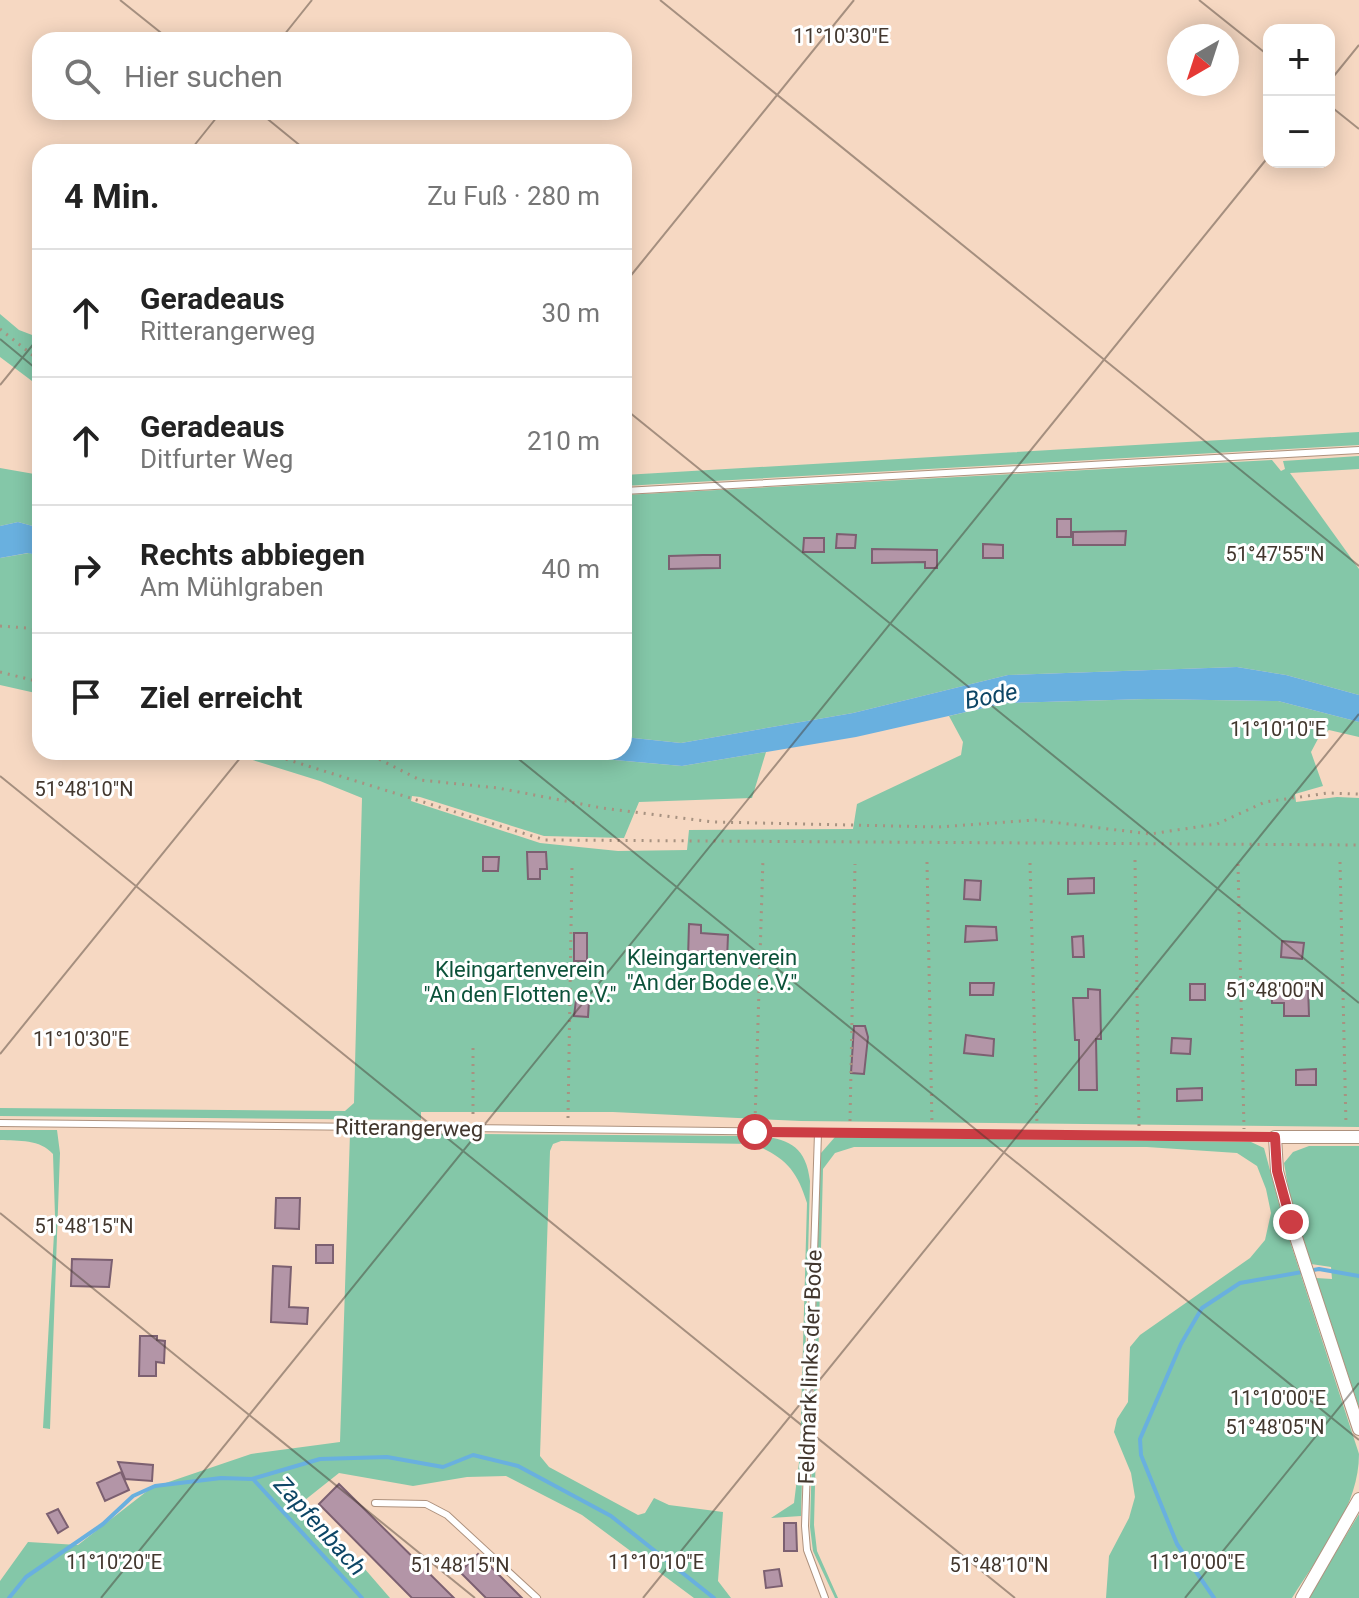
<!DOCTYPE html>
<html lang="de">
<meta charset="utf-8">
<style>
:root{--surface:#fff;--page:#f6f6f6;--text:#222;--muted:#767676;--line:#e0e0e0}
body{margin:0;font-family:Roboto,sans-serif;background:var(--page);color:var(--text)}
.controls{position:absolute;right:24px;top:24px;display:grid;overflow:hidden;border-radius:16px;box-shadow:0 4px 20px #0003}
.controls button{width:72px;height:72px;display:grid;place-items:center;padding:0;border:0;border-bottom:2px solid var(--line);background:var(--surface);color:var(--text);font:40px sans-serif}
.compass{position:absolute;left:1167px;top:24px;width:72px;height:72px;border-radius:50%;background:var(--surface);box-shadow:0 4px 20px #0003;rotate:219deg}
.stop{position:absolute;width:24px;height:24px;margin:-18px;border:6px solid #cc3d44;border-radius:50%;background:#fff}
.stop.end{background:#cc3d44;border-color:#fff;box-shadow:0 2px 8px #0008}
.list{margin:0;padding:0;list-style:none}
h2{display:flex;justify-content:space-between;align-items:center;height:104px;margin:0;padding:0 32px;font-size:34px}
h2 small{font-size:26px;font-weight:400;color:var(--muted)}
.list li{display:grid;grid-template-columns:52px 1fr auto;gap:24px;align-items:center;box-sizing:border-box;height:128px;padding:0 32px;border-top:2px solid var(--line)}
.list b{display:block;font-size:30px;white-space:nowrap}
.list p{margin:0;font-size:26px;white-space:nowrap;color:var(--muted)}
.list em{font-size:26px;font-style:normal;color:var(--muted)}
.icon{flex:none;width:44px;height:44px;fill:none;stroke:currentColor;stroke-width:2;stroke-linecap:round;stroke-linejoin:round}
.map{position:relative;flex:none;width:1359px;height:1598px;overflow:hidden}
.search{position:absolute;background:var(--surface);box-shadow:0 4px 20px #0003;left:32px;top:32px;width:600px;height:88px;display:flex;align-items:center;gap:20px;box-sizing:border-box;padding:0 28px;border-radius:24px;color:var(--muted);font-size:30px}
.panel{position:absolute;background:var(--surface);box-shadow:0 4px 20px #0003;left:32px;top:144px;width:600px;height:616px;border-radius:24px}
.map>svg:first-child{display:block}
</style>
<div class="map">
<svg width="1359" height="1598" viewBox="0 0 1359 1598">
<rect width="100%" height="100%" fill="#f6d8c2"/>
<!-- green -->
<path fill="#84c7a8" d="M0,314L19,330L40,338V387L0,357Z
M1359,432V445L624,486V475Z
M1359,456V469L1290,473L1359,569V695L1286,675L1237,667L1008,675L853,713L681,743L624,737V495L1272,460L1281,471L1285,469L1283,461Z
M0,468L40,475V528L18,522L0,526Z
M29,553L40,556V694L0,685V558Z
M1147,699L1278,701L1359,722V737L1329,730L1319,737L1311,752L1323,786L1295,794L1296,802L1337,797L1359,798V1127L801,1121L613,1112H421V1120L0,1116V1108L345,1111L354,1103L362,798L320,781L227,752H524L682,766L766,752L752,798L639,802L624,838L544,836L420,797L412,796L411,801L540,843L618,851L687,850L689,830L853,829L857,804L961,755L963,742L949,716L1006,703Z
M0,1130H57L60,1153L50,1429L43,1428L55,1216L53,1154C40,1139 19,1141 0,1140Z
M350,1133L755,1136C788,1138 806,1146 810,1181L801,1516L771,1518L794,1503L800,1454L807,1203C797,1170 785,1157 753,1144L561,1141L553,1144L550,1151L540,1456L549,1467L638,1515L645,1513L654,1498L669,1505L723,1512L718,1581L731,1598H694L582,1515L506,1476L467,1477L413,1486L339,1473L305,1500L390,1598H0V1581L28,1542L78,1545L151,1488L251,1454L340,1442Z
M835,1137L1251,1142L1264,1148L1285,1226L1359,1454C1359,1508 1319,1554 1292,1598H1106L1109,1556L1129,1518L1135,1497L1131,1473L1114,1432L1117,1419L1128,1402L1130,1347L1140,1335L1250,1258L1265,1240L1271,1213L1266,1189L1257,1166L1237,1153L1147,1147H854L835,1153L823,1169L814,1525L817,1551L838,1598H835L813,1551L810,1527L820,1167L821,1153Z
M1309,1146H1359V1408L1316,1278L1332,1279L1331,1267L1311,1264L1289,1193L1284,1163L1293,1152Z
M1359,1514V1598H1308Z"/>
<!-- water -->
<path fill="#69b0df" d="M18,522L40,528V556L28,553L0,558V526Z
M1237,667L1286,675L1359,695V722L1278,701L1147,699L1006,703L856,737L682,766L524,752H624V737L681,743L853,713L1008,675Z"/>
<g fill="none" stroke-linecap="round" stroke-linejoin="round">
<!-- stream -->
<path stroke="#69b0df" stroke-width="4" d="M253,1479L362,1598
M9,1598L26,1577L103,1524L133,1496L155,1486L221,1478L252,1479L320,1459L387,1457L443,1467L473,1455L518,1466L611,1516L714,1598
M1214,1598L1177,1544L1141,1455L1140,1439L1181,1344L1202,1308L1240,1283L1319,1269L1359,1276"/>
</g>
<!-- building -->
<path fill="#b395a7" stroke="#7c6071" stroke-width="2" d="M1057,519H1071V537H1057Z
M1126,531L1125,545H1073V532Z
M837,534L856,535L855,548H836Z
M804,538H824V552H803Z
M983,544L1003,545V558H983Z
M872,549L937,550V568H925V562L872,563Z
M703,555H720V568L669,569V556Z
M527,852H546L547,869H540V879H528Z
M483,857H499L498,871H483Z
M1094,878V893L1068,894V879Z
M965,880L981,881L980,900L964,899Z
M689,924L701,925V933L728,935L727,960L688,958Z
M966,926L996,927L997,940L965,942Z
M574,933H587V961H574Z
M1083,936L1084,957H1073L1072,937Z
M1282,941L1304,943L1302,959L1281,957Z
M970,983H994L993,995H970Z
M1190,984H1205V1000H1190Z
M1277,986H1308L1309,1016H1284V1003H1272L1271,988Z
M1088,989L1100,990L1101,1039H1096L1097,1090H1079V1040H1075L1073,998H1088Z
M576,1000L589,1001L588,1017L574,1016Z
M854,1026H865L868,1037L864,1074L851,1073Z
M966,1035L994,1039L993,1056L964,1053Z
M1172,1038L1191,1039L1190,1054L1171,1053Z
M1316,1069V1085H1296V1070Z
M1202,1088V1100L1177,1101V1089Z
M276,1198H300L299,1229L275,1228Z
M316,1245H333V1263H316Z
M72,1259L112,1260L109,1287L71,1286Z
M273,1266L291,1267L289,1307L308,1308L307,1324L271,1322Z
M140,1336H157V1340L165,1341L164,1363L156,1362V1376H139Z
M118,1462L153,1465L152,1481L125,1479Z
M121,1472L129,1490L105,1501L97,1483Z
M339,1484L454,1598H412L319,1504Z
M58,1509L68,1527L58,1533L47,1514Z
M784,1523H796L797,1551H784Z
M478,1554L522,1598H486L460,1572Z
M779,1569L782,1586L766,1588L764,1571Z"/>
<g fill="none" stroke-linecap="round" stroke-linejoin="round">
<defs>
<path id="service" d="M624,491L1359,450
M0,1123L1275,1137
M818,1133L805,1526L807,1550L825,1598
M375,1503L426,1504L447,1515L537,1598"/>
<path id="minor" d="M1359,1137H1275L1277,1171L1291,1222L1359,1429
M1302,1598L1359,1499"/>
</defs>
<!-- service casing -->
<use href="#service" stroke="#ae927e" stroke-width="8"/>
<!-- minor casing -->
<use href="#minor" stroke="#ae927e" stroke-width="14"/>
<!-- path -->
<path stroke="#a79281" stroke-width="3" stroke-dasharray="2 6" stroke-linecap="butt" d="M0,329L40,361
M0,626L40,629
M0,672L40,682
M263,752L545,840L1359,845
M365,752L420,780L498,788L602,808L714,822L939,827L1035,820L1150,834L1217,824L1265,802L1328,793L1359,794
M1135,860L1139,1126
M927,862L932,1126
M1340,862L1346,1125
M1030,863L1037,1126
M1238,864L1244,1129
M473,1048V1117
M568,1118L572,866
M755,1121L763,858
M850,1121L855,864"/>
<!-- service -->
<use href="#service" stroke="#fff" stroke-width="6"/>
<!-- minor -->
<use href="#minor" stroke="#fff" stroke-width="12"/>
</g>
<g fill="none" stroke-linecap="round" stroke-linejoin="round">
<!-- route -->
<path stroke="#cc3d44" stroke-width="10" d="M755,1132L1275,1137L1277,1171L1291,1222"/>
</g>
<!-- ticks -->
<path fill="none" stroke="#42372e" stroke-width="2" stroke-opacity="0.45" d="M120,0L170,40M660,0L1359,566M1199,0L1269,56M280,40L312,0M1329,82L1359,45M1329,105L1359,129M259,112L308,152M189,152L221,112M624,284L854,0M0,339L40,372M0,385L40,336M624,408L1359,1003M510,752L1359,1440M0,776L1015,1598M0,1054L245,752M0,1213L475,1598M101,1598L1269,156M643,1598L1359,714M1185,1598L1359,1383"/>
<g text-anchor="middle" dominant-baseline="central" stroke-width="6" stroke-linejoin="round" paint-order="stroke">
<!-- park labels -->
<g font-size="22" fill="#0c523a" stroke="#fff">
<text x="712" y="957">Kleingartenverein<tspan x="712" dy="25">"An der Bode e.V."</tspan></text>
<text x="520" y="969">Kleingartenverein<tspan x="520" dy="25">"An den Flotten e.V."</tspan></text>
</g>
<!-- street labels -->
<g font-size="22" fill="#42372e" stroke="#fff">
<text transform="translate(409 1128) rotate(1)">Ritterangerweg</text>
<text transform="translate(810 1367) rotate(-88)">Feldmark links der Bode</text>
</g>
<!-- water labels -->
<g font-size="24" font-style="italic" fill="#0d4666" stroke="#fff">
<text transform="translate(991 696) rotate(-11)">Bode</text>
<text transform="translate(320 1526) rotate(48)">Zapfenbach</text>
</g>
</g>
<g font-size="20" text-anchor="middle" fill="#42372e" stroke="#fff" stroke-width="6" stroke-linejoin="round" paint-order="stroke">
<text x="841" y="43">11°10'30"E</text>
<text x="1275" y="561">51°47'55"N</text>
<text x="1278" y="736">11°10'10"E</text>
<text x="84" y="796">51°48'10"N</text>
<text x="1275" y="997">51°48'00"N</text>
<text x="81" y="1046">11°10'30"E</text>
<text x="84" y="1233">51°48'15"N</text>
<text x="1278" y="1405">11°10'00"E</text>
<text x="1275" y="1434">51°48'05"N</text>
<text x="114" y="1569">11°10'20"E</text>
<text x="656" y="1569">11°10'10"E</text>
<text x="1197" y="1569">11°10'00"E</text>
<text x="460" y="1572">51°48'15"N</text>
<text x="999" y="1572">51°48'10"N</text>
</g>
</svg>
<div class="controls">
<button>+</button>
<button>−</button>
</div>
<svg class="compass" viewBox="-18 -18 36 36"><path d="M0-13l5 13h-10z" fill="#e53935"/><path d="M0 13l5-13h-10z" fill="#767676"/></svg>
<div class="stop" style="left:755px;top:1132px"></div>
<div class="stop end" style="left:1291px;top:1222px"></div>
<div class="search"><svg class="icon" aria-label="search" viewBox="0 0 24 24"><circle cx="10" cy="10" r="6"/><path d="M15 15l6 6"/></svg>Hier suchen</div>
<section class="panel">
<h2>4 Min.<small>Zu Fuß · 280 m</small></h2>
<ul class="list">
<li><svg class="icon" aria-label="ahead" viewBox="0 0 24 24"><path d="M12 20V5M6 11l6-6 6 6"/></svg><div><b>Geradeaus</b><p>Ritterangerweg</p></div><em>30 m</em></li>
<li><svg class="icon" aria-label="ahead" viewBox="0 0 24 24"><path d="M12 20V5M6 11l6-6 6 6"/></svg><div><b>Geradeaus</b><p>Ditfurter Weg</p></div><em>210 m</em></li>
<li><svg class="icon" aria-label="right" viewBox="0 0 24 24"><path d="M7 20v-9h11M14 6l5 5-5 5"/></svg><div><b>Rechts abbiegen</b><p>Am Mühlgraben</p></div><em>40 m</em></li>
<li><svg class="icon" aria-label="arrive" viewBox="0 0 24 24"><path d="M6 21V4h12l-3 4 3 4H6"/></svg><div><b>Ziel erreicht</b></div></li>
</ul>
</section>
</div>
